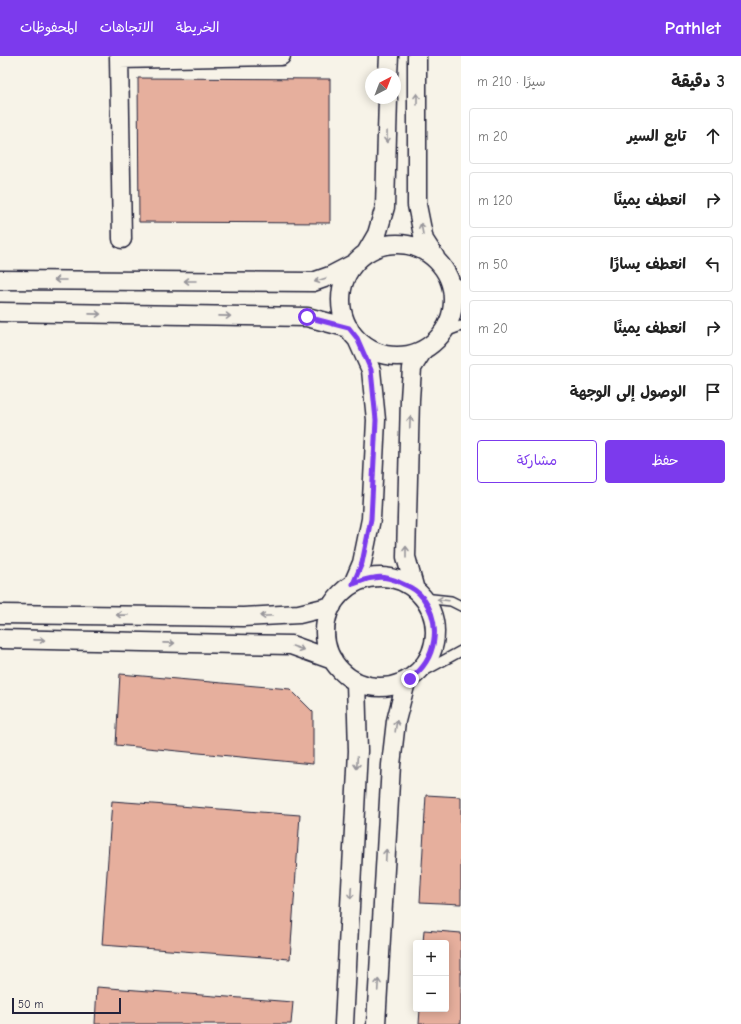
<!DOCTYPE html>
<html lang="ar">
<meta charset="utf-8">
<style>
:root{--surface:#fff;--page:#f6f6f6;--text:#222;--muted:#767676;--line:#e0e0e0;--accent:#7c3aed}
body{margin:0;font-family:"Comic Neue","Playpen Sans Arabic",sans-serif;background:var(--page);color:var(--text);direction:rtl}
.controls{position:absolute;right:12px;bottom:12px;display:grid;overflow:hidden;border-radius:4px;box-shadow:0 2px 10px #0003}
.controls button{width:36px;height:36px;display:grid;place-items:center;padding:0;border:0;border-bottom:1px solid var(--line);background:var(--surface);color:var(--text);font:20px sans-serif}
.compass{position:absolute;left:365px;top:12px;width:36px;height:36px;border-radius:50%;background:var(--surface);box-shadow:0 2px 10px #0003;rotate:42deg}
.scale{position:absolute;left:12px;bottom:10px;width:109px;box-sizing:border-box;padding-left:4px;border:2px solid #22223b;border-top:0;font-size:11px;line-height:14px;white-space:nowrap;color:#22223b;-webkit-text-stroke:3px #f7f3e8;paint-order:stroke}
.stop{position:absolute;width:12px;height:12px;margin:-9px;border:3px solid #7c3aed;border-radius:50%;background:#fff}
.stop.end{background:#7c3aed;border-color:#fff;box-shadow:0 1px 4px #0008}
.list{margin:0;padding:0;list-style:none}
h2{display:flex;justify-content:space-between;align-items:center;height:52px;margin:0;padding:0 16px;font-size:17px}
h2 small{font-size:13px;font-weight:400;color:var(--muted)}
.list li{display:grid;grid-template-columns:26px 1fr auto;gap:12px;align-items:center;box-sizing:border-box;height:56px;margin:0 8px 8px;padding:0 8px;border:1px solid var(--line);border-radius:4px}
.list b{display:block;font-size:15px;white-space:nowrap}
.list em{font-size:13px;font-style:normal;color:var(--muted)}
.actions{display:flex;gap:8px;padding:12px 16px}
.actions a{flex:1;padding:9px 0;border:1px solid var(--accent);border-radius:4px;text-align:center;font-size:14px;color:var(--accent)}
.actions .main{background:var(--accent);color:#fff}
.icon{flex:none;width:22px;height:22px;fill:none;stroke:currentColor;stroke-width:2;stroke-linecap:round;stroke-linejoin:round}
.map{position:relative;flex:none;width:461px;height:968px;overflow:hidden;direction:ltr}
header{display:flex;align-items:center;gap:24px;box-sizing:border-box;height:56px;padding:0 20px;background:var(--accent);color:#fff}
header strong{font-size:19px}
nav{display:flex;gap:22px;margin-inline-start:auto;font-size:14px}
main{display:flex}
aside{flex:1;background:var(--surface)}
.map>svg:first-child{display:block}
</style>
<header>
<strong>Pathlet</strong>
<nav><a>الخريطة</a><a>الاتجاهات</a><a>المحفوظات</a></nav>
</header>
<main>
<aside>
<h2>3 دقيقة<small>سيرًا · 210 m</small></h2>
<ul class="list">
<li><svg class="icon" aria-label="ahead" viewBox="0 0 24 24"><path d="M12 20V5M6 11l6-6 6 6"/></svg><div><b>تابع السير</b></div><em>20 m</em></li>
<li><svg class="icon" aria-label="right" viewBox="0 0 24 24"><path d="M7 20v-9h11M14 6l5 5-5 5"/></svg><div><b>انعطف يمينًا</b></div><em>120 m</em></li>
<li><svg class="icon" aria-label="left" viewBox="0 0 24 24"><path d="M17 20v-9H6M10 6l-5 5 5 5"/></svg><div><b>انعطف يسارًا</b></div><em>50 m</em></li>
<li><svg class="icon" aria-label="right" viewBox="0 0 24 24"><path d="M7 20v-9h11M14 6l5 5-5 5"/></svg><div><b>انعطف يمينًا</b></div><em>20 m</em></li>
<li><svg class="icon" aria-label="arrive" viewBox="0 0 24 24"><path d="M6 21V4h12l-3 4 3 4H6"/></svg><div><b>الوصول إلى الوجهة</b></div></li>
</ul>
<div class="actions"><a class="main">حفظ</a><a>مشاركة</a></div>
</aside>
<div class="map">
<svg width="461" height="968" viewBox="0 0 461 968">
<rect width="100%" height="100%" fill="#f7f3e8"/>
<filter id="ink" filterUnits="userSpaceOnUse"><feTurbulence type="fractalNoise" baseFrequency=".025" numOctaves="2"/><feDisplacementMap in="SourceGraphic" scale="8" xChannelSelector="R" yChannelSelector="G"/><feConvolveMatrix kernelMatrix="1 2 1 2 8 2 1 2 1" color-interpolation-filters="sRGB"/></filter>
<g filter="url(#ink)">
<!-- building -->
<path fill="#e6af9d" stroke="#22223b" d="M138,22L330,23V167L139,166Z
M120,618L290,633L313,656V708L116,689Z
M426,739L461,741V848L420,846Z
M112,745L300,759L290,903L102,889Z
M424,874L461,877V968H419L420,953H446V887H423Z
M97,931L293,946L291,968H95Z"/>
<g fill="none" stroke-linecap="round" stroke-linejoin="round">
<defs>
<path id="service" d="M449,224L461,229
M442,277L461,270
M423,542L451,545L461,550
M415,620L461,595"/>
<path id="minor" d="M119,0L122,183
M417,0V149L424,184L435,201
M119,3L281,0
M388,18L389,0
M341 244a56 56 0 1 1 112 0a56 56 0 1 1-112 0Z
M366,197L377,178L385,151L388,42
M0,224L313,226L330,220L355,207
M0,256L307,261L349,272
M325 576a55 55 0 1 1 110 0a55 55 0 1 1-110 0Z
M353,528L362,507L371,463L376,364L371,314L357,283
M415,534L406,501L410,343L412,312L424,293
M0,558L243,561L299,558L332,550
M0,583L291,589L333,604
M344,968L358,695L356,626
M376,968L391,709L396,665L406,626"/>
</defs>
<!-- service casing -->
<use href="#service" stroke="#22223b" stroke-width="12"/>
<!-- minor casing -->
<use href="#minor" stroke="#22223b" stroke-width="21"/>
<!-- service -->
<use href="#service" stroke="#f7f3e8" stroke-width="9"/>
<!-- minor -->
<use href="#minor" stroke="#f7f3e8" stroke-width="18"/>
</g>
<!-- one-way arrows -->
<defs><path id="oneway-shaft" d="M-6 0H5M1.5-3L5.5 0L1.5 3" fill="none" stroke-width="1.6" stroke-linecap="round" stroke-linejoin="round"/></defs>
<g stroke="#97959a">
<use href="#oneway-shaft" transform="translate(417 43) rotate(-90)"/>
<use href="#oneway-shaft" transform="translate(387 81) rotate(91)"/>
<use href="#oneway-shaft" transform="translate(422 173) rotate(-101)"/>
<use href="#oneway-shaft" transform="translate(60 224) rotate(-180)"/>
<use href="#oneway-shaft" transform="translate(320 224) rotate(162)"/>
<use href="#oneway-shaft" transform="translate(190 225) rotate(-180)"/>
<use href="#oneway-shaft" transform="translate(95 258) rotate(1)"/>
<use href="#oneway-shaft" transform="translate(225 260) rotate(1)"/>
<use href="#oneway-shaft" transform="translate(410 366) rotate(-88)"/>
<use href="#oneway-shaft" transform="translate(406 496) rotate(-90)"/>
<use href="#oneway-shaft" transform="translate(443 544) rotate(-173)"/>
<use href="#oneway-shaft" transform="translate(122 559) rotate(-179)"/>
<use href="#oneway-shaft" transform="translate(266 560) rotate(177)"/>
<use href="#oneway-shaft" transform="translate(39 584) rotate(1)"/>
<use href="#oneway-shaft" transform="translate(169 587) rotate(1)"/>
<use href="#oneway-shaft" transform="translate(298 592) rotate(19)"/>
<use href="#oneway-shaft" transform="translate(396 670) rotate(-82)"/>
<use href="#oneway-shaft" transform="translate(357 707) rotate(93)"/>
<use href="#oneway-shaft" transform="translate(386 799) rotate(-87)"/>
<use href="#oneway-shaft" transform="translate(351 837) rotate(93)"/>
<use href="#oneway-shaft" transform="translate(378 929) rotate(-87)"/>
</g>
</g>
<g fill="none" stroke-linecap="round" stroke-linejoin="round" filter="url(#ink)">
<!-- route -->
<path stroke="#7c3aed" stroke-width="5" d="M307,261L349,272L357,282L371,314L376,364L371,463L362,507L353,528C360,526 367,522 374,522C383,520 395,523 403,528C411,531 418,535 423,542C442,568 437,603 410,623"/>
</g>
</svg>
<div class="controls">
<button>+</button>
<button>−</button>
</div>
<svg class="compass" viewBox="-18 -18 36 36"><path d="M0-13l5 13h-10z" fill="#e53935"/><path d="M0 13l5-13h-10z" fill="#767676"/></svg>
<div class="scale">50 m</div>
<div class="stop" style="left:307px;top:261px"></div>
<div class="stop end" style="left:410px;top:623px"></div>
</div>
</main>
